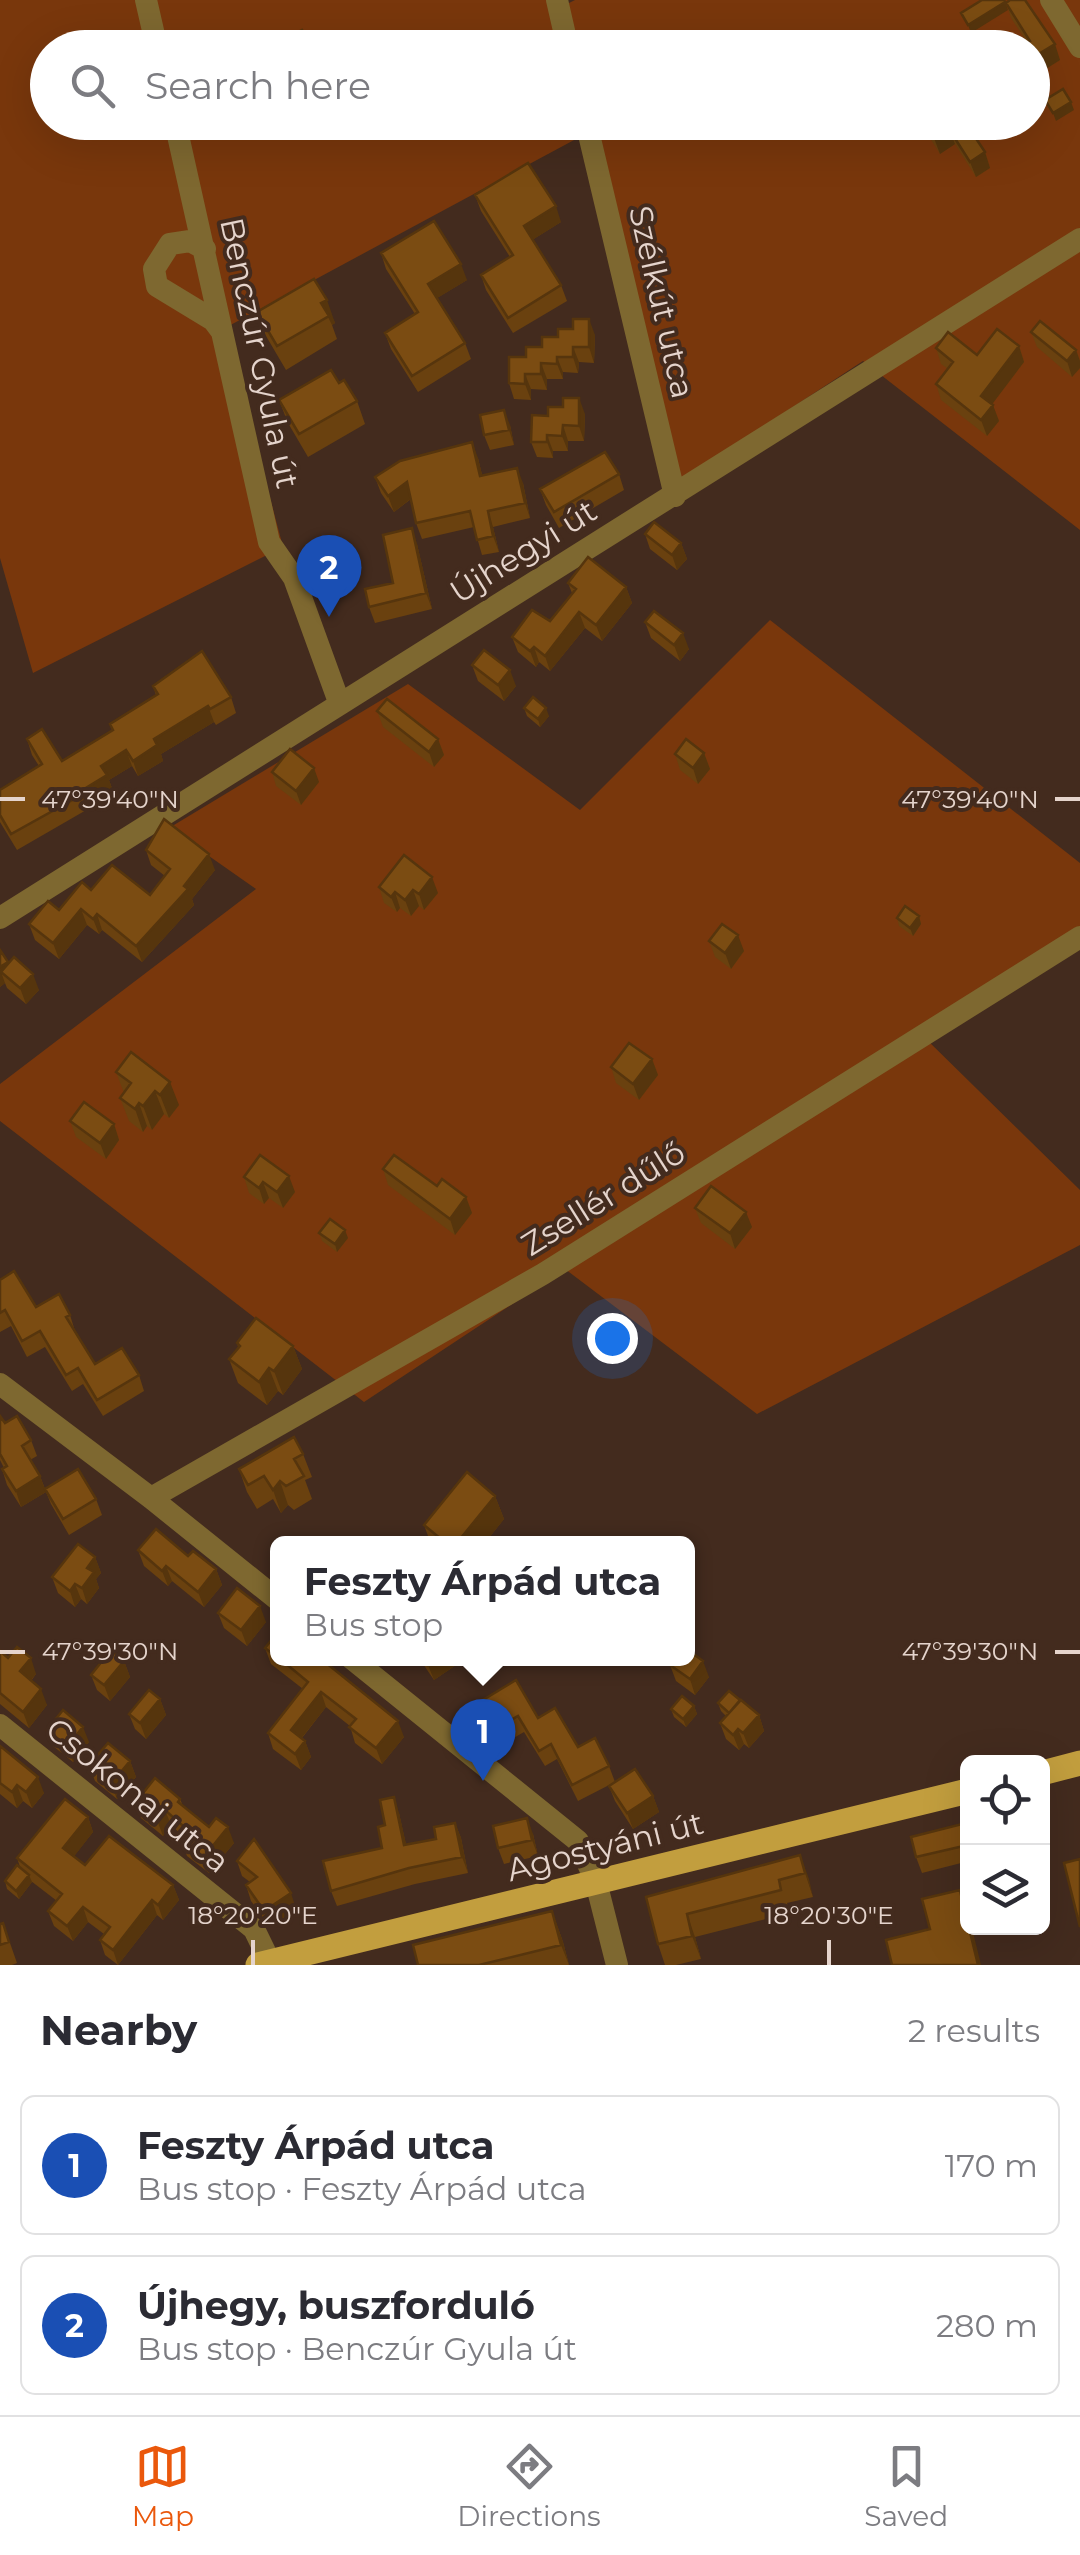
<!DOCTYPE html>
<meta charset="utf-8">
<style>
:root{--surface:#fff;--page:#f7f7f7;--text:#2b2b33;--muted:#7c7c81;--line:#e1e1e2;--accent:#ea580c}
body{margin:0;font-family:Montserrat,sans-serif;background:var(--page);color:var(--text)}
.controls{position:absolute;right:30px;bottom:30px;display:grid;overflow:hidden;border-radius:15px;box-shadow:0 10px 40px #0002}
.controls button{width:90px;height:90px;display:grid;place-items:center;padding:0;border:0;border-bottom:2px solid var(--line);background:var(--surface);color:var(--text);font:50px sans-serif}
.you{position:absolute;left:612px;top:1338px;width:35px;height:35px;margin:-25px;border:8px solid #fff;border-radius:50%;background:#1a73e8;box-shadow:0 0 0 15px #1a73e833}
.badge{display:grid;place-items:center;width:65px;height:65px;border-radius:50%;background:var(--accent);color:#fff;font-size:32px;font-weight:700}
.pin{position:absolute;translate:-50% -82px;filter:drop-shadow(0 2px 5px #0008)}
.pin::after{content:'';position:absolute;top:52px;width:35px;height:30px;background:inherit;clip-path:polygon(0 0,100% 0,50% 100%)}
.popup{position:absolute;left:270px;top:1536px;width:425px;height:130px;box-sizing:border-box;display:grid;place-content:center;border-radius:15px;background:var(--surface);filter:drop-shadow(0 2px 8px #0005);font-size:32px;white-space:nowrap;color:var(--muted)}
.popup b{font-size:38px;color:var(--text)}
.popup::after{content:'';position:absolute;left:50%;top:100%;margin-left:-20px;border:20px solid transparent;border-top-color:var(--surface)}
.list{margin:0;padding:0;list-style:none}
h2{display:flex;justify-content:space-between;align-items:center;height:130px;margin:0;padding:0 40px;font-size:42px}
h2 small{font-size:32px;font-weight:400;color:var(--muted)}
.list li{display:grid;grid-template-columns:65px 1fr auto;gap:30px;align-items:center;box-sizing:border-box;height:140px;margin:0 20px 20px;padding:0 20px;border:2px solid var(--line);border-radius:15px}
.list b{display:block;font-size:38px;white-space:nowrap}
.list p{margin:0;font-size:32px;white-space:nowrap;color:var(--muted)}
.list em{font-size:32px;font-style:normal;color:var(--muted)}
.icon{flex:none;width:55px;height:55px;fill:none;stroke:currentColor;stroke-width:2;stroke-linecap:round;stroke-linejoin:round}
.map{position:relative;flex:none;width:1080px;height:1965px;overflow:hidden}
.search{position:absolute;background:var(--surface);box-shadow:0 10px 40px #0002;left:30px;right:30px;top:30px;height:110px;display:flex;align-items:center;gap:25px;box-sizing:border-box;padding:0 35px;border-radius:55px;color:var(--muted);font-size:38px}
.sheet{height:450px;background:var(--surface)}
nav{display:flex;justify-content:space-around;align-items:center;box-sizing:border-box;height:140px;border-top:2px solid var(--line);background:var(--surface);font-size:28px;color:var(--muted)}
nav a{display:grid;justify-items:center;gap:5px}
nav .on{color:var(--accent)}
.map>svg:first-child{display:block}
</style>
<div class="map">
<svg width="1080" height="1965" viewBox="0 0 1080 1965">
<rect width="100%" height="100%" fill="#432b1e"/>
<!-- green -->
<path fill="#79370c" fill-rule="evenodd" d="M0,0H566L567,4L575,0H1080V530L863,361L671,487L589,132L225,328L283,547L33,673L0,558ZM48,48H1032V122H48Z
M770,620L1080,863V931L923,1036L1080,1190V1245L757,1414L565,1269L364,1402L0,1121V1084L256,889L169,828L408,684L580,810Z"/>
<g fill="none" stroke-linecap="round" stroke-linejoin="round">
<!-- minor -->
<path stroke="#7e6830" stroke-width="22" d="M146,0L157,48
M557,0L568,48
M1051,0L1080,47
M175,122L269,542L294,578L339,702
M586,122L675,496
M205,249L190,241L170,244L154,269L157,286L213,320L222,332
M0,918L1080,239
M0,1384L151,1498L278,1600
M151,1498L543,1274L1080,937
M351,1658L578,1841L596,1882L617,1965
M0,1725L254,1929L270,1962"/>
<!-- major -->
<path stroke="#c29e3e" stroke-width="25" d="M1042,1773L1080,1763
M258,1965L968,1791"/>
</g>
<!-- wall -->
<path fill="#6a410f" d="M1006,3L1060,60L1033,77L1027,42L1011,18Z
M920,122H965L985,152L990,168L976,177L955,144L940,154Z
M475,195L561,222L532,240L561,285L567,301L513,333L486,290L481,275L510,257L481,211Z
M381,253L467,280L437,298L465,343L471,359L418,392L391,349L385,333L415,314L386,269Z
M314,279L335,323L332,325L337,339L286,370L266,336L257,312Z
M1031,332L1076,350L1080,361V368L1072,377L1037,347Z
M595,335L594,363L579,362L578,373L563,372V379H547V390L531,389V400L514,399L509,383L526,357L558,337Z
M1019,346L1024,362L992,404L999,421L987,436L941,400L936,384L948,369L941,364L936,348L977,355Z
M339,383L357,401L365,424L308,457L288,423L279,400Z
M585,414L584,441H568V451H553V458L537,457L531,442L548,416Z
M510,425L514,445L490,450L484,435Z
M478,458L482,475L523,483L530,518L493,527L499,552L482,555L474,527L422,539L416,523L411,499L394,512L381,493L375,477Z
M619,474L624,490L559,528L546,505L540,489Z
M645,534L681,543L687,559L677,570L650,549Z
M417,544L432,609L375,623L369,607L393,583Z
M568,583L626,587L632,603L602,641L585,628L550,671L539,662L536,667L518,652L512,637L550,621L572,593Z
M645,622L689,649L680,661L651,638Z
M472,665L516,686L504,701L478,681Z
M153,686L231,697L236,713L216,725L214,722L161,754L163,761L138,776L132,766L109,780L113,791L87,806L88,809L17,850L0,822V790L39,766L32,755L27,739L62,761L112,730L110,724L156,695Z
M524,708L549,716L540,727L527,716Z
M377,711L438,739L444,755L434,767L383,727Z
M704,753L710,769L698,784L680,770L675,754Z
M272,772L319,782L301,805L276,786Z
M146,850L215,870L192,899L194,905L142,962L102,930L99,934L87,925L59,959L35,940L29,924L59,910L91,890L150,895L165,876L151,865Z
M379,887L438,893L424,910L419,906L411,916L400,908L397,912L384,903Z
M919,916L921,924L913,936L899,926L897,918Z
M709,941L744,951L731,969L715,957Z
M0,950L8,964L39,990L26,1004L7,988L5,983L0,987Z
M131,1052L179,1105L169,1118L164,1114L152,1130L147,1126L143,1132L129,1121L120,1098L124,1093L116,1072Z
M652,1059L658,1075L639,1100L616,1083L611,1067Z
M70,1121L114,1124L119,1140L106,1159L76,1137Z
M383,1169L466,1197L472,1213L455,1235L388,1185Z
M244,1177L295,1192L283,1208L269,1198L264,1204L249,1193Z
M695,1208L752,1227L735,1249L701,1223Z
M319,1233L348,1238L337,1252L322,1241Z
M0,1280L36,1307L70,1315L75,1331L95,1364L139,1375L144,1391L103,1416L83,1384L72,1391L45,1347L27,1357L11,1326L0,1332Z
M237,1343L293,1346L302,1369L283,1395L278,1391L267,1405L238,1383L229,1359L238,1347Z
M0,1416L5,1423L31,1440L37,1456L30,1460L40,1476L45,1489L96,1499L102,1515L69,1535L51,1504L46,1492L21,1507L7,1485L2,1469L4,1468L0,1460Z
M303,1454L312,1477L305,1480L312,1499L294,1510L288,1505L281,1513L273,1499L257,1509L247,1492L239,1469Z
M495,1496L504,1519L484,1544H431L424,1525Z
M138,1550L188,1556L216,1569L222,1585L204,1607L172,1581L168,1586L144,1566Z
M95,1557L101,1573L96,1579L99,1588L87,1604L81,1599L75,1607L58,1593L52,1577Z
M218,1613L266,1622L247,1646L224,1628Z
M265,1648L404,1737L382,1764L355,1743L350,1726L326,1707L302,1738L305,1741L311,1757L301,1770L273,1749L268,1733L303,1689L271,1664Z
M0,1651L8,1658L36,1674L31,1681L47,1705L29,1728L0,1704Z
M419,1658H461L462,1661L434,1680Z
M124,1661L130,1677L110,1701L97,1690L91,1675Z
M670,1665L709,1677L695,1695L676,1681Z
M160,1699L166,1715L146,1739L135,1729L129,1714Z
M483,1700L538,1718L578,1747L609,1766L615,1782L578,1801L557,1759L545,1766L524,1732L505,1743L489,1715Z
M718,1703L759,1715L764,1731L749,1748L744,1744L739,1750L726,1739L720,1723L726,1716L721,1711Z
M694,1706L697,1714L686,1727L674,1717L671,1709Z
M47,1730L89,1742L73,1762L53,1746Z
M0,1746L44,1793L32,1808L23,1801L17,1808L0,1794Z
M130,1761L136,1777L117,1799L95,1781L89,1765Z
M609,1786L653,1796L659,1812L633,1829L615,1801Z
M180,1799L183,1806L209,1827L234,1843L209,1873L187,1856L181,1840L184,1837L171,1825L163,1836L141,1818L136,1802Z
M399,1813L406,1845L436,1839L455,1823L461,1838L468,1873L415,1884L337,1906L331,1891L382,1848L385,1825Z
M88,1817L93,1832L74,1856L85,1865L173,1885L179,1900L163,1920L157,1915L118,1965L105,1955L100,1940L104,1934L88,1922L73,1941L54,1926L48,1911L57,1901L31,1881L32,1882L19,1899L7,1889L5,1881L20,1867L17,1858Z
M968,1828V1872L965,1862L922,1873L916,1857Z
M533,1834L538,1856L504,1864L498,1848Z
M800,1855L813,1897L787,1903L790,1913L695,1937L701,1959L676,1965H665L658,1944L646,1897Z
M237,1861L296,1909L270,1927L251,1901L246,1885L250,1882L242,1876Z
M552,1911L563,1942L569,1965H418Z
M3,1923L17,1963L12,1965H0V1924Z"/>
<!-- shaded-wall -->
<path fill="#56350d" d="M1005,2L1008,10L971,33L968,25Z
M1055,44L1060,60L1033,77L1032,58Z
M1071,102L1074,110L1056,121L1053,113Z
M345,122H369V124L350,136Z
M949,129L955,144L940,154L934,138Z
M985,152L990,168L976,177L970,162Z
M556,206L561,222L529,242L524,226Z
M461,264L467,280L434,300L428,284Z
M327,300L335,323L332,325L321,303Z
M589,319L595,335L594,363L589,347Z
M1019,346L1024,362L987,411L981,396Z
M573,347L579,362L578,373L573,357Z
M1076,350L1080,361V368L1072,377L1067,361Z
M557,357L563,372V379L557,364Z
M541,363L547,379V390L541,374Z
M525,374L531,389V400L525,384Z
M579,398L585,414L584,441L579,426Z
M993,405L999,421L987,436L981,420Z
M504,410L510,425L514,445L509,430Z
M563,425L568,441V451L562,436Z
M547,435L553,451V458L547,442Z
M472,442L478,458L486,491L480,476Z
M517,468L523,483L530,518L525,503Z
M407,482L413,497L394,512L388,496Z
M488,511L493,527L499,552L493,536Z
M412,528L417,544L432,609L426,593Z
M681,543L687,559L677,570L672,555Z
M626,587L632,603L602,641L596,625Z
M579,612L585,628L550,671L545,656Z
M683,633L689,649L680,661L674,645Z
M534,647L539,662L536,667L530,651Z
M510,670L516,686L504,701L498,685Z
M208,706L214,722L161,754L163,761L138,776L133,761L154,739Z
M546,708L549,716L540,727L538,719Z
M438,739L444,755L434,767L429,752Z
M126,750L132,766L109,780L113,791L87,806L81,791L101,766Z
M704,753L710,769L698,784L693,768Z
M314,768L319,782L301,805L296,791Z
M209,854L215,870L192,899L194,905L142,962L136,946Z
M432,877L438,893L424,910L419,894Z
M413,890L419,906L411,916L405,900Z
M395,892L400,908L397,912L391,897Z
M81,909L87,925L59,959L53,943Z
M97,914L102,930L99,934L93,919Z
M919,916L921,924L913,936L910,928Z
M738,935L744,951L731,969L725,953Z
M8,962L13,978L1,972L5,983L0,987V967Z
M33,974L39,990L26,1004L20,988Z
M652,1059L658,1075L639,1100L633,1084Z
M170,1082L179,1105L169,1118L160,1095Z
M155,1091L164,1114L152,1130L143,1106Z
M139,1103L147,1126L143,1132L135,1109Z
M114,1124L119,1140L106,1159L100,1143Z
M289,1176L295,1192L283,1208L277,1192Z
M263,1182L269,1198L264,1204L259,1188Z
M466,1197L472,1213L455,1235L450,1219Z
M746,1212L752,1227L735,1249L730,1233Z
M345,1230L348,1238L337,1252L335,1244Z
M293,1346L302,1369L283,1395L274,1371Z
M269,1368L278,1391L267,1405L259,1382Z
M40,1476L46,1492L21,1507L16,1491Z
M280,1481L288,1505L281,1513L273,1490Z
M495,1496L504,1519L484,1544H456Z
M95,1557L101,1573L96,1579L99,1588L87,1604L82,1588L87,1568Z
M166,1566L172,1581L168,1586L162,1571Z
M216,1569L222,1585L204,1607L198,1592Z
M75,1584L81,1599L75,1607L70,1591Z
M260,1606L266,1622L247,1646L241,1630Z
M31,1658L36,1674L25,1687L20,1671Z
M437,1658H461L462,1661L434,1680L428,1665Z
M124,1661L130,1677L110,1701L104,1685Z
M703,1661L709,1677L695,1695L690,1679Z
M41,1689L47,1705L29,1728L23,1712Z
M321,1692L326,1707L296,1745L291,1730Z
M160,1699L166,1715L146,1739L140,1723Z
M694,1706L697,1714L686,1727L683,1719Z
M759,1715L764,1731L749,1748L743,1733Z
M398,1721L404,1737L382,1764L376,1748Z
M83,1727L89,1742L73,1762L67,1746Z
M738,1729L744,1744L739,1750L733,1735Z
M305,1741L311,1757L301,1770L295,1754Z
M130,1761L136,1777L117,1799L111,1784Z
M38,1777L44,1793L32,1808L26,1792Z
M17,1785L23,1801L17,1808L12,1792Z
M653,1796L659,1812L633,1829L627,1813Z
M394,1797L399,1813L410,1861L404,1845Z
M165,1810L171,1825L163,1836L157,1820Z
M88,1817L93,1832L69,1863L63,1848Z
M527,1818L533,1834L538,1856L532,1840Z
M455,1823L461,1838L468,1873L462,1857Z
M228,1827L234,1843L209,1873L203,1858Z
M800,1855L809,1879L813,1897L805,1873Z
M29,1875L32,1882L19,1899L16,1891Z
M173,1885L179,1900L163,1920L158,1905Z
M291,1893L296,1909L270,1927L264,1911Z
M152,1900L157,1915L118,1965L113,1950Z
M83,1907L88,1922L73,1941L67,1926Z
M552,1911L563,1942L569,1965L561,1945Z
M687,1914L695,1937L701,1959L692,1936Z
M969,1928H972L981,1965H978Z"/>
<!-- building -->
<path fill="#7b4c12" stroke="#56350d" stroke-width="2.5" d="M982,0H1004L1005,2L968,25L961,13Z
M1010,0H1025L1055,44L1032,58V48H1018L1030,41L1006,3Z
M302,30L310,42L302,48H287L283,41Z
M1063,89L1071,102L1053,113L1045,100Z
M924,122H965L985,152L970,162L949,129L934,138Z
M528,163L556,206L524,226L561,285L508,318L481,275L513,255L475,195Z
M434,221L461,264L428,284L465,343L412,376L385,333L418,312L381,253Z
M314,279L327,300L321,303L329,316L277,346L257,312Z
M573,319H589V347H573V357H557V364L541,363V374H525V384L509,383V357H526V347H542V337H558V329H573Z
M1040,321L1076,350L1067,361L1031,332Z
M997,329L1019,346L981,396L993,405L981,420L936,384L953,362L936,348L948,332L977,355Z
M331,370L339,383L344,380L357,401L299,434L279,400Z
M563,398H579V426L563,425L562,436L547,435V442H531L532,415L548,416V407H563Z
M504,410L509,430L484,435L480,415Z
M472,442L480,476L517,468L525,503L488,511L493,536L477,540L470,511L416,523L407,482L388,496L375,477L400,461Z
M605,452L619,474L554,512L540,489Z
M654,522L681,543L672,555L645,534Z
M412,528L426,593L369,607L365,589L393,583L383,535Z
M588,557L626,587L596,625L579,612L545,656L534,647L530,651L512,637L532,610L550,621L576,589L568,583Z
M654,611L683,633L674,645L645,622Z
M484,650L510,670L498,685L472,665Z
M202,651L231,697L210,709L208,706L154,739L157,745L133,761L126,750L101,766L107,775L81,791L83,794L11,834L0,815V790L42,764L27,739L42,729L62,761L113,730L110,724L158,694L153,686Z
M533,697L546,708L538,719L524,708Z
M387,699L438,739L429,752L377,711Z
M686,739L704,753L693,768L675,754Z
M290,749L314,768L296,791L272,772Z
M164,819L209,854L184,886L188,889L136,946L97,914L93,919L81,909L53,943L29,924L48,901L59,910L82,882L91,890L112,865L150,895L170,869L146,850Z
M404,855L432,877L419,894L413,890L405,900L395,892L391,897L379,887Z
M905,906L919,916L910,928L897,918Z
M722,924L738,935L725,953L709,941Z
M0,950L8,962L0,967Z
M14,957L33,974L20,988L1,972Z
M629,1043L652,1059L633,1084L611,1067Z
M131,1052L170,1082L160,1095L155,1091L143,1106L139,1103L135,1109L120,1098L131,1083L116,1072Z
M84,1102L114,1124L100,1143L70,1121Z
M260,1155L289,1176L277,1192L263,1182L259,1188L244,1177Z
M394,1155L437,1186L442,1179L466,1197L450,1219L383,1169Z
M711,1186L746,1212L730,1233L695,1208Z
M330,1219L345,1230L335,1244L319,1233Z
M14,1271L36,1307L59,1294L70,1315L66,1317L95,1364L122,1348L139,1375L97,1400L78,1368L66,1375L40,1331L22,1341L5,1310L0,1313V1280Z
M256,1318L293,1346L274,1371L269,1368L259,1382L229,1359L240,1346L237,1343Z
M0,1416L5,1423L17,1416L31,1440L22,1446L40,1476L16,1491L2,1469L7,1466L0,1454Z
M294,1437L303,1454L294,1459L304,1476L286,1486L280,1481L273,1490L264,1476L248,1485L239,1469Z
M78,1469L96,1499L63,1519L45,1489Z
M467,1472L495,1496L456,1544H447L424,1525Z
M156,1529L188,1556L193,1551L216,1569L198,1592L166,1566L162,1571L138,1550Z
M78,1544L95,1557L87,1568L94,1572L82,1588L75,1584L70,1591L52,1577Z
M237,1588L260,1606L241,1630L218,1613Z
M278,1632V1658L265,1648Z
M17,1647L31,1658L20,1671L41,1689L23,1712L0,1693V1651L8,1658Z
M111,1650L124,1661L104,1685L91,1675Z
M688,1650L703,1661L690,1679L670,1665L675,1658H688Z
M279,1658H320L398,1721L376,1748L349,1727L356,1719L321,1692L291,1730L305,1741L295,1754L268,1733L308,1682Z
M424,1658H437L428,1665Z
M516,1680L538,1718L555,1708L578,1747L595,1738L609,1766L572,1785L551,1744L539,1751L518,1716L499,1727L483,1700Z
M149,1690L160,1699L140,1723L129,1714Z
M729,1691L740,1700L729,1713L718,1703Z
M682,1696L694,1706L683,1719L671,1709Z
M741,1700L759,1715L743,1733L738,1729L733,1735L720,1723Z
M63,1710L83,1727L67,1746L47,1730Z
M108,1743L130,1761L111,1784L89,1765Z
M0,1746L38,1777L26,1792L17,1785L12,1792L0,1783Z
M635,1769L653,1796L627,1813L609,1786Z
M155,1778L180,1799L178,1802L209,1827L216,1818L228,1827L203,1858L181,1840L189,1831L165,1810L157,1820L136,1802Z
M394,1797L404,1845L436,1839L434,1827L455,1823L462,1857L409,1868L331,1891L323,1861L382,1848L378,1827L385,1825L380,1800Z
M65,1799L88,1817L63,1848L85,1865L109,1836L173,1885L158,1905L152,1900L113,1950L100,1940L110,1927L83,1907L67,1926L48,1911L62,1894L17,1858Z
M527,1818L532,1840L498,1848L493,1826Z
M966,1823L968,1845L916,1857L911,1837Z
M254,1839L291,1893L264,1911L246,1885L257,1877L237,1861Z
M800,1855L805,1873L779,1880L781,1890L687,1914L692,1936L658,1944L646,1897Z
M1080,1859V1927L1064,1863Z
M17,1865L29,1875L16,1891L5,1881Z
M960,1890L968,1928H969L978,1965H892L886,1940L930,1929L922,1899Z
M552,1911L561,1945L479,1965H418L413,1945Z
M3,1923L9,1942L0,1945V1924Z"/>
<!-- ticks -->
<path fill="none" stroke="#e5d4cc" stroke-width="4" d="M0,799H25M1055,799H1080M0,1652H25M1055,1652H1080M253,1940V1965M829,1940V1965"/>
<g text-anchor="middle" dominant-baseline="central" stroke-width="8" stroke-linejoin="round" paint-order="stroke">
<!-- street labels -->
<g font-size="32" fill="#e5d4cc" stroke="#432b1e">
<text transform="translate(662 302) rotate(77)">Szélkút utca</text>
<text transform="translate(260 353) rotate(78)">Benczúr Gyula út</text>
<text transform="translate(523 551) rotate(-32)">Újhegyi út</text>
<text transform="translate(603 1198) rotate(-32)">Zsellér dűlő</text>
<text transform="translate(138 1795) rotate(39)">Csokonai utca</text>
<text transform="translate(605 1846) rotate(-14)">Agostyáni út</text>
</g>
</g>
<g font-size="25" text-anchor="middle" fill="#e5d4cc" stroke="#432b1e" stroke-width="8" stroke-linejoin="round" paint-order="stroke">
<text x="110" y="808">47°39'40"N</text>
<text x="970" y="808">47°39'40"N</text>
<text x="110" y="1660">47°39'30"N</text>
<text x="970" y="1660">47°39'30"N</text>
<text x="253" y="1924">18°20'20"E</text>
<text x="829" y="1924">18°20'30"E</text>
</g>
</svg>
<div class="controls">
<button><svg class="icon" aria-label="locate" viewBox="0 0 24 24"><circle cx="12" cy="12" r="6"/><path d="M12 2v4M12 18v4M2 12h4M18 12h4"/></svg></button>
<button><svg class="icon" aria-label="layers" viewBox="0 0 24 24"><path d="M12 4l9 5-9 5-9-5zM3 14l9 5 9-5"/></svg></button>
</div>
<div class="you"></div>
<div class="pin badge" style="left:483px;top:1781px;background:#1a4fb4">1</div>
<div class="popup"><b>Feszty Árpád utca</b>Bus stop</div>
<div class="pin badge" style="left:329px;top:617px;background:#1a4fb4">2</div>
<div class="search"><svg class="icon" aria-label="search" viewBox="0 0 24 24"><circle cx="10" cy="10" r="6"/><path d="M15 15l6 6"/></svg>Search here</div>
</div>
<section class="sheet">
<h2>Nearby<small>2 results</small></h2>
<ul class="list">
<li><span class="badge" style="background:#1a4fb4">1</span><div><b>Feszty Árpád utca</b><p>Bus stop · Feszty Árpád utca</p></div><em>170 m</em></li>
<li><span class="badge" style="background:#1a4fb4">2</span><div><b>Újhegy, buszforduló</b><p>Bus stop · Benczúr Gyula út</p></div><em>280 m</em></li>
</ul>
</section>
<nav>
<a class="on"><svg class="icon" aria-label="map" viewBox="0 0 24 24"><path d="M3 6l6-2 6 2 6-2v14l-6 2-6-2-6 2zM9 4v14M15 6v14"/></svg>Map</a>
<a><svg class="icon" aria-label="directions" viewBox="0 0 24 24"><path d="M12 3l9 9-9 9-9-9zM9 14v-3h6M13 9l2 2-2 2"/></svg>Directions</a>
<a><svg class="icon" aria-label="saved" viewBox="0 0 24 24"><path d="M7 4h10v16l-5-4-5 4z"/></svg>Saved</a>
</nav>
